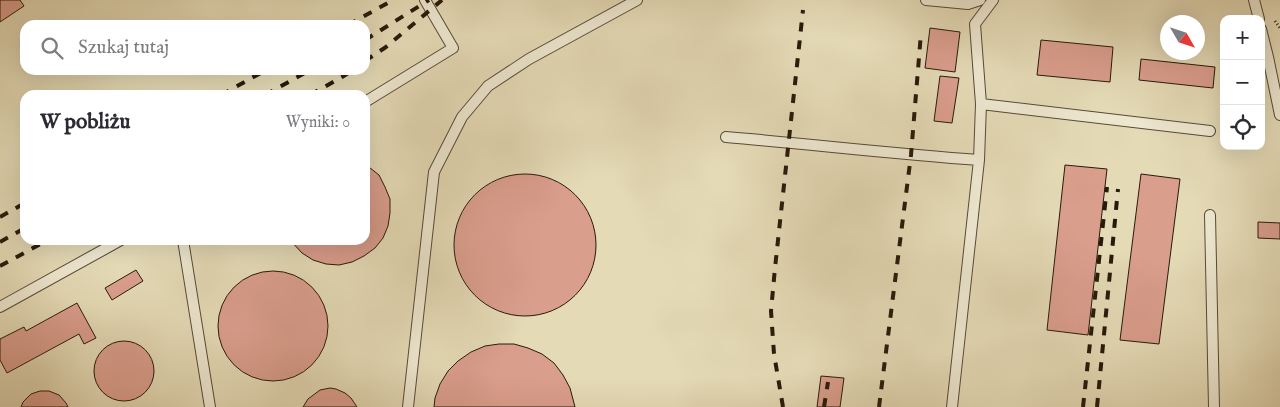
<!DOCTYPE html>
<html lang="pl">
<meta charset="utf-8">
<style>
:root{--surface:#fff;--page:#f2f2f3;--text:#2b2b33;--muted:#7c7c81;--line:#e1e1e2}
body{margin:0;font-family:"IM FELL English",serif;background:var(--page);color:var(--text)}
.controls{position:absolute;right:15px;top:15px;display:grid;overflow:hidden;border-radius:10px;box-shadow:0 5px 20px #0002}
.controls button{width:45px;height:45px;display:grid;place-items:center;padding:0;border:0;border-bottom:1px solid var(--line);background:var(--surface);color:var(--text);font:25px sans-serif}
.compass{position:absolute;left:1160px;top:15px;width:45px;height:45px;border-radius:50%;background:var(--surface);box-shadow:0 5px 20px #0002;rotate:129deg}
.list{margin:0;padding:0;list-style:none}
h2{display:flex;justify-content:space-between;align-items:center;height:65px;margin:0;padding:0 20px;font-size:21px}
h2 small{font-size:16px;font-weight:400;color:var(--muted)}
.icon{flex:none;width:28px;height:28px;fill:none;stroke:currentColor;stroke-width:2;stroke-linecap:round;stroke-linejoin:round}
.map{position:relative;flex:none;width:1280px;height:407px;overflow:hidden}
.search{position:absolute;background:var(--surface);box-shadow:0 5px 20px #0002;left:20px;top:20px;width:350px;height:55px;display:flex;align-items:center;gap:12px;box-sizing:border-box;padding:0 18px;border-radius:15px;color:var(--muted);font-size:19px}
.panel{position:absolute;background:var(--surface);box-shadow:0 5px 20px #0002;left:20px;top:90px;width:350px;height:155px;border-radius:15px}
.map>svg:first-child{display:block}
</style>
<div class="map">
<svg width="1280" height="407" viewBox="0 0 1280 407">
<rect width="100%" height="100%" fill="#e4dab6"/>
<filter id="stains"><feTurbulence type="fractalNoise" baseFrequency=".004" numOctaves="4"/><feColorMatrix values="0 0 0 0 .2 0 0 0 0 .09 0 0 0 0 .02 0 0 0 .5 -.17"/></filter>
<radialGradient id="worn" r=".72"><stop offset=".6" stop-color="#630" stop-opacity="0"/><stop offset="1" stop-color="#630" stop-opacity=".3"/></radialGradient>
<!-- building -->
<path fill="#da9e8d" stroke="#281a0b" d="M0,0H20L24,6L0,22Z
M930,28L960,32L955,72L925,68Z
M1041,40L1113,47L1110,82L1037,75Z
M1141,59L1215,67L1213,88L1139,80Z
M940,76L959,78L952,123L934,121Z
M365,164L379,175L385,187L390,199V213L388,226L383,238L375,248L364,256L352,262L339,265L326,264L313,260L302,253L290,240H365Z
M1065,165L1107,169L1088,335L1047,330Z
M454 245a71 71 0 1 1 142 0a71 71 0 1 1-142 0Z
M1141,174L1180,179L1159,344L1120,340Z
M1258,222L1280,223V239L1258,238Z
M136,270L143,281L112,300L105,288Z
M218 326a55 55 0 1 1 110 0a55 55 0 1 1-110 0Z
M77,303L96,338L84,344L79,334L7,373L0,360V339L24,327L26,331Z
M94 371a30 30 0 1 1 60 0a30 30 0 1 1-60 0Z
M499,344H514L528,348L542,354L554,363L563,375L570,388L575,407H434L435,398L440,384L448,371L458,361L471,352L485,346Z
M821,376L844,378L840,407H817Z
M330,388L336,389L345,393L351,398L357,407H303L308,399L320,390Z
M40,391H49L59,395L66,403L68,407H21L23,402L31,394Z"/>
<g fill="none" stroke-linecap="round" stroke-linejoin="round">
<defs>
<path id="service" d="M926,0L968,4L980,0
M1254,0L1259,19
M1261,29L1268,57L1280,115
M365,102L453,48L425,0
M981,104L1210,131
M726,137C810,144 894,154 979,160
M1210,215L1214,407
M183,240L210,407
M0,307L121,240
M408,407L434,172L462,117L488,86L529,59L637,0
M952,407L979,160L981,104L975,24L993,0"/>
</defs>
<!-- service casing -->
<use href="#service" stroke="#574a36" stroke-width="12"/>
<!-- path -->
<path stroke="#281a0b" stroke-width="3" stroke-dasharray="1 2.5" stroke-linecap="butt" d="M1275,21L1280,28"/>
<!-- service -->
<use href="#service" stroke="#ede7d0" stroke-width="10"/>
<!-- rail -->
<path stroke="#281a0b" stroke-width="4" stroke-dasharray="9 9" stroke-linecap="butt" d="M348,25L393,0
M365,40L429,0
M365,61L386,47L442,0
M221,95L266,70
M265,95L310,70
M310,95L342,77L353,70
M0,217L25,203
M0,242L25,228
M0,266L48,240
M783,407L774,354L771,311L775,268L803,10
M824,407L828,382
M879,407L911,155L921,33
M1083,407L1107,187
M1097,407L1118,189"/>
</g>
<rect width="100%" height="100%" filter="url(#stains)"/>
<rect width="100%" height="100%" fill="url(#worn)"/>
</svg>
<div class="controls">
<button>+</button>
<button>−</button>
<button><svg class="icon" aria-label="locate" viewBox="0 0 24 24"><circle cx="12" cy="12" r="6"/><path d="M12 2v4M12 18v4M2 12h4M18 12h4"/></svg></button>
</div>
<svg class="compass" viewBox="-18 -18 36 36"><path d="M0-13l5 13h-10z" fill="#e53935"/><path d="M0 13l5-13h-10z" fill="#7c7c81"/></svg>
<div class="search"><svg class="icon" aria-label="search" viewBox="0 0 24 24"><circle cx="10" cy="10" r="6"/><path d="M15 15l6 6"/></svg>Szukaj tutaj</div>
<section class="panel">
<h2>W pobliżu<small>Wyniki: 0</small></h2>
<ul class="list">
</ul>
</section>
</div>
